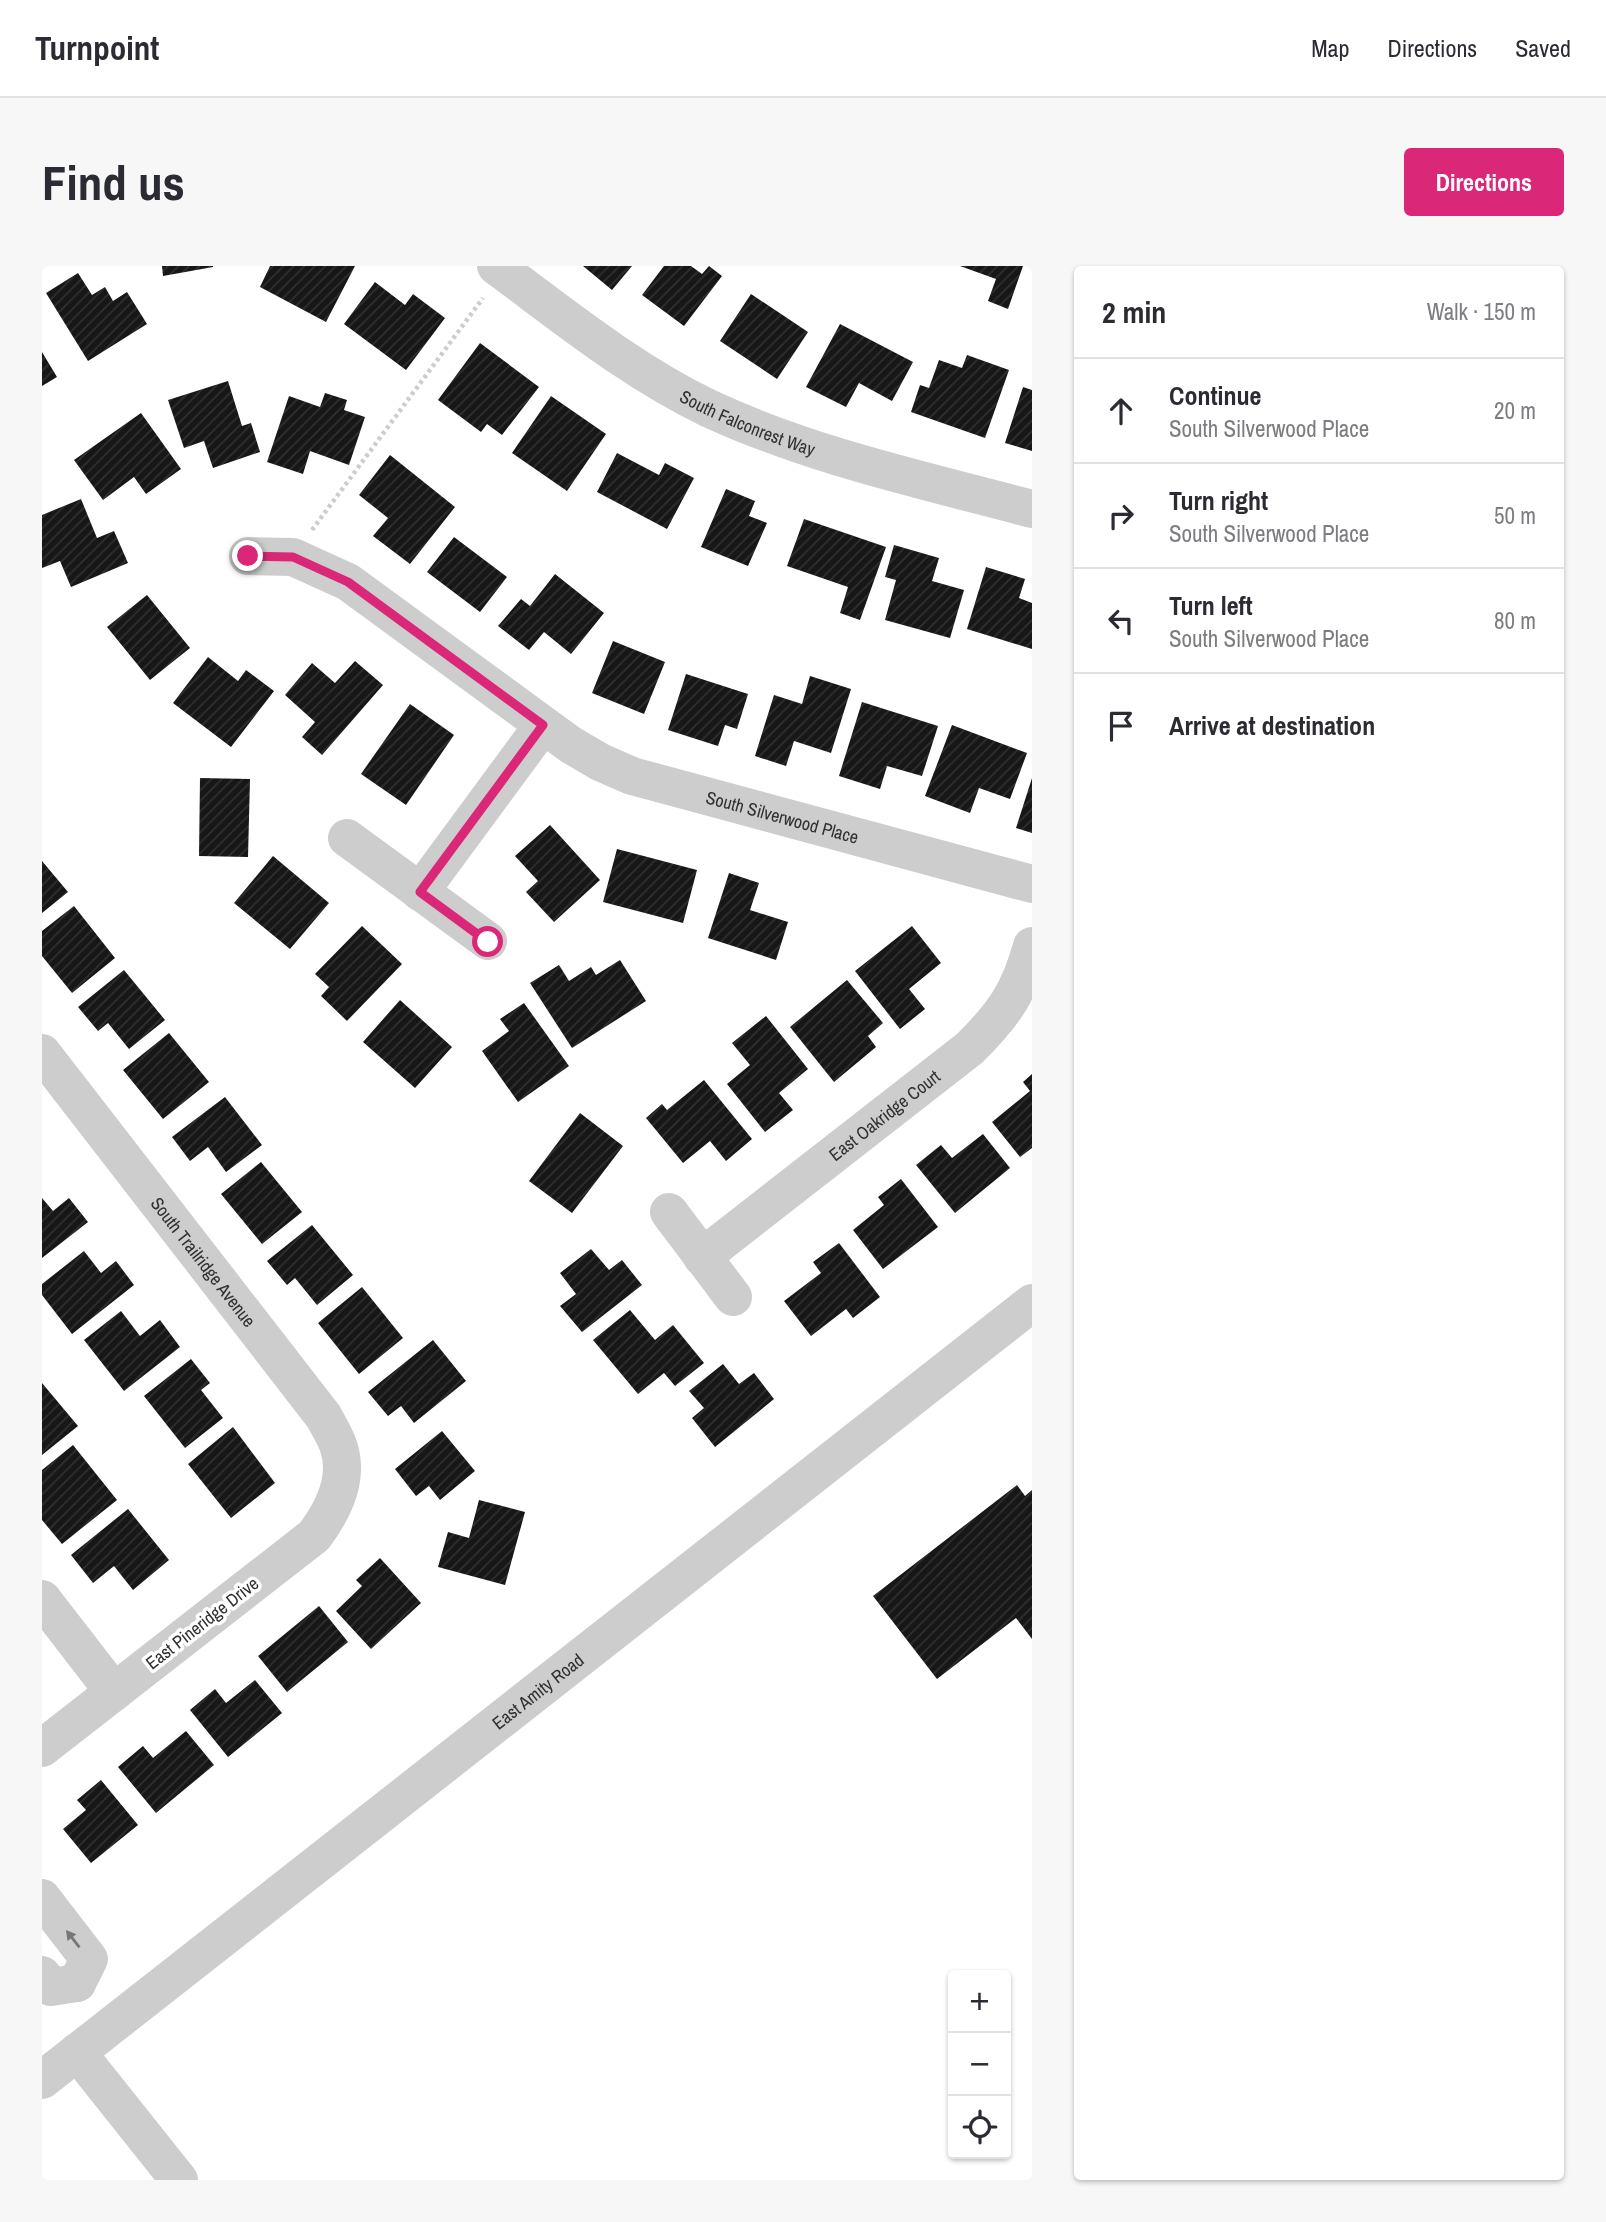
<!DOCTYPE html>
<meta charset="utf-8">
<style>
:root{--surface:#fff;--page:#f7f7f7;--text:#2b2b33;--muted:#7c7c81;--line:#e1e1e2;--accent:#db2777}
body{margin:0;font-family:"Archivo Narrow",sans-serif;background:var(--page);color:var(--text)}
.controls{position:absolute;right:21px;bottom:21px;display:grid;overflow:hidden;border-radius:7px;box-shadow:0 2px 5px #0004}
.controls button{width:63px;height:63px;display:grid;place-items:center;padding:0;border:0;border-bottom:2px solid var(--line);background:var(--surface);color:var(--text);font:35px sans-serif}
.stop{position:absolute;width:21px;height:21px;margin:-16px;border:5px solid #db2777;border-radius:50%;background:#fff}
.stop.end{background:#db2777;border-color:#fff;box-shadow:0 2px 7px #0008}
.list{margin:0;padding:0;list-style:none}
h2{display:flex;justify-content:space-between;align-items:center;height:91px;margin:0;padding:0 28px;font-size:30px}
h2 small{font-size:23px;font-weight:400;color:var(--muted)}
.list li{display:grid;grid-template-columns:46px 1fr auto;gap:21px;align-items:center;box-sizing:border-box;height:105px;padding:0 28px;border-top:2px solid var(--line)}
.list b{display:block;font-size:26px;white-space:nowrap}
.list p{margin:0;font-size:23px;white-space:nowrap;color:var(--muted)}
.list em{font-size:23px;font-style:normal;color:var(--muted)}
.icon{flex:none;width:38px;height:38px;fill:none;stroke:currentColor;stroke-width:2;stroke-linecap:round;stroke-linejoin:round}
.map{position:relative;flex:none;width:990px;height:1914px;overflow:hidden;border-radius:7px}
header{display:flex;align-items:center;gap:42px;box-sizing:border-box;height:98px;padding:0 35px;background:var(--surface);border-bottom:2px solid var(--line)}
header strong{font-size:33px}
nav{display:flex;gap:38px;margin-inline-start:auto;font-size:24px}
.intro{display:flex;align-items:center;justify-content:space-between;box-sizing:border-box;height:168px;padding:0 42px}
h1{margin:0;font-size:49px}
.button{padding:18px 32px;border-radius:7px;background:var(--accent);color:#fff;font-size:24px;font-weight:700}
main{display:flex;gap:42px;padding:0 42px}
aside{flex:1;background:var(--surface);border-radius:7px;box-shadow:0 2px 5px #0004}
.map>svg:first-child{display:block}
</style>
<header>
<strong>Turnpoint</strong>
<nav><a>Map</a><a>Directions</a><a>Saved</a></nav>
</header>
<div class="intro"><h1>Find us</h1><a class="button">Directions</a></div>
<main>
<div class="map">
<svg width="990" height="1914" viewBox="0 0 990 1914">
<defs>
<pattern id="building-hatch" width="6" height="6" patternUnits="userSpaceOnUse" patternTransform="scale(1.75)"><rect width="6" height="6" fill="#171717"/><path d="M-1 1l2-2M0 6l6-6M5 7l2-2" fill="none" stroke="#303030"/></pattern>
</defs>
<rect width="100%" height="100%" fill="#fff"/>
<!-- building -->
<path fill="url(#building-hatch)" d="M120,0H171V1L121,10Z
M228,0H313L284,56L218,21Z
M541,0H590L570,24Z
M622,0H649L660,8L667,0L680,10L642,60L600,29Z
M918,0H981L966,43L946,35L954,13Z
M36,7L50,29L63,21L71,35L85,26L105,58L46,95L4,27Z
M333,16L363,39L371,28L403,52L364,104L302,58Z
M709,28L766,66L735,113L678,75Z
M798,58L871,96L850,135L817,117L804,141L764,121Z
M438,77L497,121L460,169L445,158L439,166L396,134Z
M0,86L15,111L0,120Z
M925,89L967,104L943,172L869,146L878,119L887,122L897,94L920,102Z
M186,115L200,160L209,157L218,186L171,202L162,175L142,182L126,134Z
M981,121L990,124V185L963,177Z
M283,127L305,134L302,144L323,151L307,199L268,185L261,208L225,196L247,130L278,141Z
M509,130L564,168L525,225L470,187Z
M99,147L139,203L104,228L92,211L61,234L32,194Z
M575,187L617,209L623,197L652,212L625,263L555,226Z
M348,189L413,241L368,298L331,270L346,252L317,229Z
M684,223L713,235L707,250L725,257L706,300L659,281Z
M39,233L55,272L72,265L86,297L29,321L18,295L0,302V249Z
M762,253L844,281L818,354L798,347L806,321L745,300Z
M412,271L465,311L438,346L385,306Z
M852,279L897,292L890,315L922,324L908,372L843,354L854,314L843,311Z
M944,301L983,313L977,332L990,337V383L925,363Z
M513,308L562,347L529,388L502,366L487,384L456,360L479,333L488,340Z
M105,329L148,382L108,414L65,361Z
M571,375L623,396L602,448L550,427Z
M166,391L196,415L204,404L232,425L189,481L131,437Z
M313,395L341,419L280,489L260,471L273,456L243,429L270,397L293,417Z
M644,408L706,428L695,463L683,459L676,480L626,464Z
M768,410L809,423L789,487L752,475L744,500L713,490L732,429L760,438Z
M820,436L896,460L880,510L845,500L838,523L797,510Z
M368,438L412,469L364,539L319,508Z
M910,459L985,487L968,533L937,522L928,547L883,530Z
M158,512L208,513L206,591L157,590Z
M990,512V567L974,562Z
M508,559L558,614L512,656L484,626L496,615L473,590Z
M575,583L655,604L641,657L561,636Z
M231,590L287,637L248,683L192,637Z
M0,595L26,626L0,647Z
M687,607L717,617L708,644L746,656L734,694L666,672Z
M32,640L73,692L30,727L0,690V665Z
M320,660L360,698L305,755L279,730L287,721L273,708Z
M870,660L899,697L867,723L883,743L858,763L813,705Z
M578,694L604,735L530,782L488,717L517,699L527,715L549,701L554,709Z
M82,704L123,754L87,783L66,757L56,765L36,741Z
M805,714L841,757L826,770L834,781L792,816L748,761Z
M358,734L410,781L373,822L321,776Z
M482,737L527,800L476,836L440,785L467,765L458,753Z
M724,750L766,803L737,827L751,844L723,866L685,818L708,799L690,777Z
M127,767L167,816L121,853L81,804Z
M990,808V882L978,891L950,856L988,825L981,816Z
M662,814L710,873L684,895L668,875L641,897L604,852L620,838L625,844Z
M183,831L220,879L184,906L166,881L148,895L130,871Z
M538,847L581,880L530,947L487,915Z
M941,868L968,902L913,947L874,899L899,879L910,892Z
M219,896L260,946L220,978L179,928Z
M859,913L896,961L841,1003L811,964L842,939L836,931Z
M0,932L11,945L27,932L46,956L0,992Z
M270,959L311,1009L275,1039L253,1012L245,1019L225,995Z
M797,977L838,1031L811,1052L804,1043L769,1070L742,1035L779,1007L771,996Z
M549,983L567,1004L580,994L600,1019L540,1066L518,1040L534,1028L518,1007Z
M42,985L59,1007L74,995L92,1019L30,1068L0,1029V1018Z
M320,1021L361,1072L317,1108L276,1057Z
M588,1044L613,1074L631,1059L662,1097L633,1120L622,1107L596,1128L551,1074Z
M79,1045L98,1070L118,1054L138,1081L82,1125L42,1074Z
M391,1074L424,1115L372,1157L359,1140L346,1150L326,1126Z
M149,1093L168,1117L159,1124L181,1152L143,1182L102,1130Z
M681,1098L697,1118L712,1107L732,1133L673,1181L650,1152L662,1142L647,1125Z
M0,1117L36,1160L0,1189Z
M191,1161L233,1217L189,1252L146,1198Z
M400,1165L433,1205L398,1234L387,1220L374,1230L353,1203Z
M31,1179L75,1234L20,1278L0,1254V1204Z
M975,1219L983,1230L990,1224V1373L974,1352L895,1413L831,1330Z
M437,1234L483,1246L463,1319L396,1301L406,1266L427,1272Z
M86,1243L127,1294L91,1324L72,1300L51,1317L29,1289Z
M338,1292L379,1337L329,1383L294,1345L320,1320L314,1314Z
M277,1340L306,1376L245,1426L216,1390Z
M213,1414L240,1447L186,1491L148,1444L173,1423L184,1437Z
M144,1465L172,1499L114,1547L76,1501L101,1480L111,1492Z
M59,1514L96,1559L49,1597L21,1563L44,1544L35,1534Z"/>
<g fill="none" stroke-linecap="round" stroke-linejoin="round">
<!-- path -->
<path stroke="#cdcdcd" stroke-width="4.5" stroke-dasharray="3.5 3.5" stroke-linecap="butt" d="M270,264L441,32"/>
<!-- minor -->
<g stroke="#cdcdcd" stroke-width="38">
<path id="s1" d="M454,0C522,50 589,105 666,142C769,190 881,214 990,243"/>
<path id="s2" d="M206,290L251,291L306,316L529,479L558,496L590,510L990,618"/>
<path d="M305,572L446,675"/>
<path d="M378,626L501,459"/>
<path id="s3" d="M0,787L282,1151C287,1161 294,1171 297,1182C307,1214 291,1245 272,1270L0,1482"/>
<path d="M627,946L691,1031"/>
<path id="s4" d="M660,991L928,782C962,748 977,727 990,680"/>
<path d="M0,1333L72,1426"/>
<path d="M0,1632L47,1693L35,1717"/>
<path d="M0,1709L9,1721L35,1717"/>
<path d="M35,1786L137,1914"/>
<path id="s5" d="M0,1814L990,1037"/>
</g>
</g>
<!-- one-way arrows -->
<defs><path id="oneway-solid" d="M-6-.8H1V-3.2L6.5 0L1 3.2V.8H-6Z" transform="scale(1.75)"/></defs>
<use fill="#777" href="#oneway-solid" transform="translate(31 1673) rotate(-128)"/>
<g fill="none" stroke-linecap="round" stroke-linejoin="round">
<!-- route -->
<path stroke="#db2777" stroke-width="9" d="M206,290L251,291L306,316L501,459L378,626L446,676"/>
</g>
<g text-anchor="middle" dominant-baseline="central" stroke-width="7" stroke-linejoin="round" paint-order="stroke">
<!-- street labels -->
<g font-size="18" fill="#303030" stroke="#fff">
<text stroke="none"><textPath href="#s1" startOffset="298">South Falconrest Way</textPath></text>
<text stroke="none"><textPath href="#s2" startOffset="606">South Silverwood Place</textPath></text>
<text stroke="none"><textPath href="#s4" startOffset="231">East Oakridge Court</textPath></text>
<text stroke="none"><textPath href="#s3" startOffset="264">South Trailridge Avenue</textPath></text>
<text transform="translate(160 1357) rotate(-38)">East Pineridge Drive</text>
<text stroke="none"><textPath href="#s5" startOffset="630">East Amity Road</textPath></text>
</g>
</g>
</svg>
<div class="controls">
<button>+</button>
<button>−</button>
<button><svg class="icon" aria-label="locate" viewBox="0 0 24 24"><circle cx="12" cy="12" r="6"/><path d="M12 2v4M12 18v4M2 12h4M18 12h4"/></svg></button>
</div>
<div class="stop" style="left:446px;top:676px"></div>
<div class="stop end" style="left:206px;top:290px"></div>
</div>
<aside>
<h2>2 min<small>Walk · 150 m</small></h2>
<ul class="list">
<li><svg class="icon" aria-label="ahead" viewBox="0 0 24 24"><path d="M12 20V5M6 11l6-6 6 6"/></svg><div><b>Continue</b><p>South Silverwood Place</p></div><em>20 m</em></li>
<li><svg class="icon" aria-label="right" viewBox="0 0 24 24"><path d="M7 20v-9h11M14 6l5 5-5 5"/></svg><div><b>Turn right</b><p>South Silverwood Place</p></div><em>50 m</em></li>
<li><svg class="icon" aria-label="left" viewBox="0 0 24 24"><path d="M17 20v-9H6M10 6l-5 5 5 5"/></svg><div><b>Turn left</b><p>South Silverwood Place</p></div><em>80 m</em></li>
<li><svg class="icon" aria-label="arrive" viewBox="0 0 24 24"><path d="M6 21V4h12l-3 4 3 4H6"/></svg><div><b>Arrive at destination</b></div></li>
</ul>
</aside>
</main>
